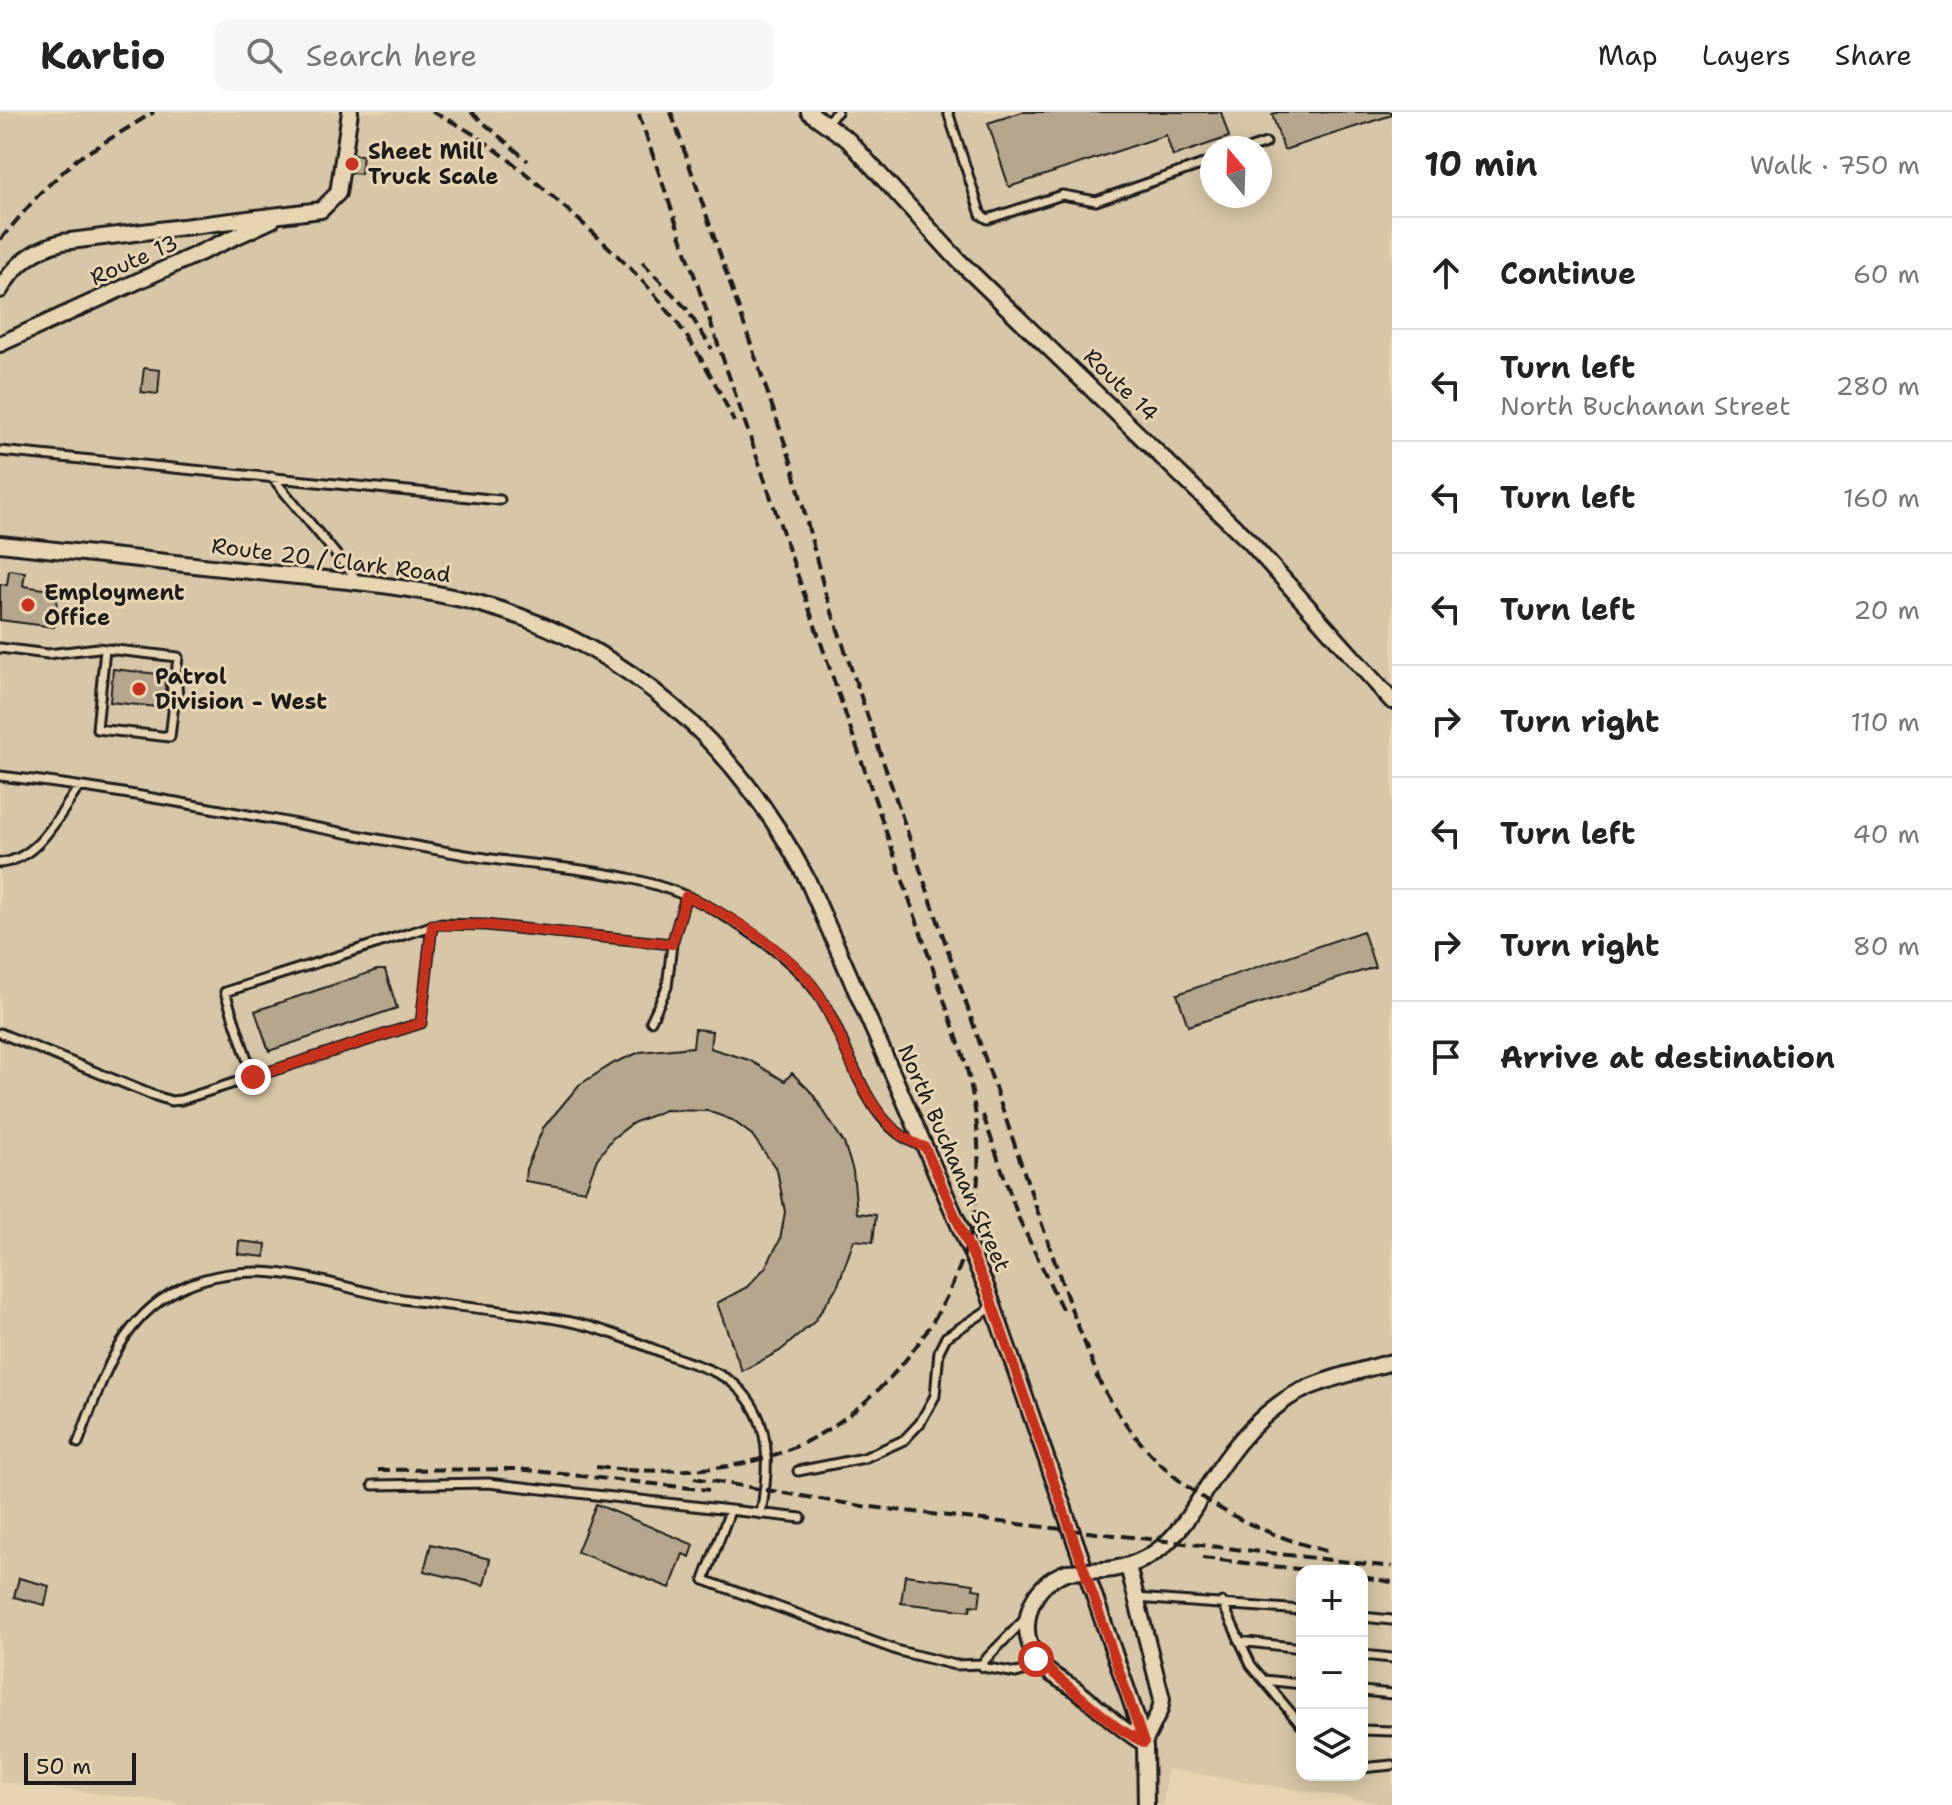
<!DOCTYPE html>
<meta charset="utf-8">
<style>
:root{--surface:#fff;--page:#f6f6f6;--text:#222;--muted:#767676;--line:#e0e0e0}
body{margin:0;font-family:"Shantell Sans",sans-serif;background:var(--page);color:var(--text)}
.controls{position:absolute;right:24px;bottom:24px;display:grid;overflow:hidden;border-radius:16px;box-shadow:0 4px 20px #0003}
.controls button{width:72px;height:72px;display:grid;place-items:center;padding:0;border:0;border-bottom:2px solid var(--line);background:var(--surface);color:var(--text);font:40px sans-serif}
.compass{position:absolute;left:1200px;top:24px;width:72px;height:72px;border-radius:50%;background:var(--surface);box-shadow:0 4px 20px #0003;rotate:341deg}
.scale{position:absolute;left:24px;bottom:20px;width:112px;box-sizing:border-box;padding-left:8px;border:4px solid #1c1c1c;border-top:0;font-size:22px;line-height:28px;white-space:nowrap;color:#1c1c1c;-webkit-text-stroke:6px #e6d4b2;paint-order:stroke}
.stop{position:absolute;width:24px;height:24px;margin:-18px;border:6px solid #c8321e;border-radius:50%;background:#fff}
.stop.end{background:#c8321e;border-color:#fff;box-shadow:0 2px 8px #0008}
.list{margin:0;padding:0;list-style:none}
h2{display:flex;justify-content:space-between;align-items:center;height:104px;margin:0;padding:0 32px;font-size:34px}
h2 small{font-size:26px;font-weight:400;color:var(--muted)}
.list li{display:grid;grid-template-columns:52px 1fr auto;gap:24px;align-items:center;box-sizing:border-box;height:112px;padding:0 32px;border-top:2px solid var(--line)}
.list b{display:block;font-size:30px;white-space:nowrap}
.list p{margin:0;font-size:26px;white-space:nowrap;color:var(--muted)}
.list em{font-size:26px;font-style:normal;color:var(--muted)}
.icon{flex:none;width:44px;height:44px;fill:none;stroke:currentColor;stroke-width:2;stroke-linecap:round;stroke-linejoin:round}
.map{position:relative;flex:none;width:1392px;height:1693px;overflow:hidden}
header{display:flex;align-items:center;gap:48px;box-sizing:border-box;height:112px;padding:0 40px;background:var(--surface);border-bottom:2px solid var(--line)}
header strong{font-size:38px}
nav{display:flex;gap:44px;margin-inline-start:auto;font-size:28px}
.search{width:560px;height:72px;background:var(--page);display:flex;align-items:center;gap:20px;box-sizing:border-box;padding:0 28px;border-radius:16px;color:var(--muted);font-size:30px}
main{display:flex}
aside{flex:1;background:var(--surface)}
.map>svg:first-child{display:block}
</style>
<header>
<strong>Kartio</strong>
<div class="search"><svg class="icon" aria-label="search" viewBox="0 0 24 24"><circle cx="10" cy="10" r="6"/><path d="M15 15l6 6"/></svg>Search here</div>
<nav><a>Map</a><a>Layers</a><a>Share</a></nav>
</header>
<main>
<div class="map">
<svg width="1392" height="1693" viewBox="0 0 1392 1693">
<rect width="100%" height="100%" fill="#e6d4b2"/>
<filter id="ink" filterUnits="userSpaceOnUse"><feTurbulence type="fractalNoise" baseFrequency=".0125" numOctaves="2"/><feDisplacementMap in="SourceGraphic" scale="16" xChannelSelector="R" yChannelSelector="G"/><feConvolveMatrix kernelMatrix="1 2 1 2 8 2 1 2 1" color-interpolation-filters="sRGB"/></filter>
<g filter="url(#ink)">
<!-- built -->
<path fill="#d7c6a7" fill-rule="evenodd" d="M0,0H1392V1693L1167,1657L1163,1693H198L0,1670ZM1212,36H1260V84H1212ZM1302,1459H1362V1663H1302Z"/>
<!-- building -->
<path fill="#b5a68d" stroke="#1c1c1c" stroke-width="2" d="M1022,0H1221L1229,25L1173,44L1166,23L1009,75L988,11Z
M1279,0H1392V3L1284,38L1272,2Z
M354,43H363L361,62L351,61Z
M144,256L160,258L158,282L141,280Z
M9,458L25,460L23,474L58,479L54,515L0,508V472L7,473Z
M113,557L168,563L165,570L166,596L110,590Z
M1363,819L1375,855L1188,914L1177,882Z
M377,858H385L397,896L269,939L255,899Z
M695,917L712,919L710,936L749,948L785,969L792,961L812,981L844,1031L853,1059L857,1101L876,1103L873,1130L854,1128L838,1173L814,1210L780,1239L742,1259L717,1191L747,1175L765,1156L780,1128L785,1100L777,1058L752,1023L732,1008L708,999L665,998L633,1011L613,1026L597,1047L585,1079L525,1069L526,1057L543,1016L579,973L614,951L640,940L693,935Z
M239,1129L266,1132L265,1145L238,1142Z
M596,1392L694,1433L690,1445L683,1442L670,1476L577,1440Z
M431,1432L490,1447L484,1473L424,1459Z
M905,1463L974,1472L973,1477L981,1478L979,1494L971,1493L970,1499L901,1491Z
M19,1466L49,1474L45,1493L14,1485Z"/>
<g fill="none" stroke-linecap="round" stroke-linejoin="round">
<defs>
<path id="service" d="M948,0L981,103L988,107L1062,83L1096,89L1212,49
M825,11L837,0
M1251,36L1266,31
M0,339L500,388
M272,365L358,469
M0,536L48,542L98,536L178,545L176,563L171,570L174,592L170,625L97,617L105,537
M174,592L178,585L176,563
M0,664C157,682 310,716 466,743C550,758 642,754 718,800C751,820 788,844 812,874C851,923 858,1014 923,1034
M0,751C39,747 58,704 79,675
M651,909L667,875L672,832
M0,921L150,982L171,989L181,988L421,911L432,813
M253,965L225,880L438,812L485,813L672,832L686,784
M78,1331C101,1272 117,1210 177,1178C202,1165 231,1160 259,1160C306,1161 351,1178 396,1186C454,1195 513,1198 571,1210C606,1217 640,1232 674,1245C693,1252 719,1259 734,1272C774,1307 769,1355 761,1402
M798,1359L864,1346L904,1328L920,1311L935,1284L939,1239L946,1225L994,1194
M373,1373L488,1371L801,1406
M730,1399L704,1468L899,1539L955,1553L982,1552
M1136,1486L1302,1498
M1222,1490L1251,1553L1302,1614
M1362,1505L1392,1508
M1026,1506L984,1549L983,1555L1016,1561L1041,1554
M1239,1529L1302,1536
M1362,1543L1392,1546
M1264,1568L1302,1572
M1362,1579L1392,1582
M1362,1618L1392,1619
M1362,1656L1392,1653"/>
<path id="minor" d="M809,0L848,28L958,148L1250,430L1392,589
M0,178C14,153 34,137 62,130L321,98L338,81L350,0
M0,232L272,108
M0,432C92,442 185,452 277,462C345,469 415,474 481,492C629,533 738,634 808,769L988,1179L1134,1598L1145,1635L1146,1693
M1105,1458C1176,1450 1189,1397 1226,1347C1241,1326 1261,1305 1282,1290C1309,1270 1360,1259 1392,1250
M1067,1460C1031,1472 1016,1513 1036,1546C1044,1560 1062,1568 1075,1577C1099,1595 1118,1616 1144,1631L1160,1598L1162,1587L1128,1454"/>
</defs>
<!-- service casing -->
<use href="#service" stroke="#1c1c1c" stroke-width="13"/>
<!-- minor casing -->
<use href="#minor" stroke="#1c1c1c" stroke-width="20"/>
<!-- service -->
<use href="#service" stroke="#e6d4b2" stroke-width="7"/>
<!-- minor -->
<use href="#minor" stroke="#e6d4b2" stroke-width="14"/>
<!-- rail -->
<path stroke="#1c1c1c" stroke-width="4" stroke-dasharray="12 6" stroke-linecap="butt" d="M432,0C477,19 515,52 552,84C637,159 686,204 734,310
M471,0L528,49
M671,0L792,352L825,480L1069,1191L1100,1270
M0,128L40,81L77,47L154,0
M642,150L686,196L712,237
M983,1003L1019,1107L1063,1199
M1096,1263C1146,1361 1222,1411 1326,1439
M596,1355L638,1359
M378,1358L517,1357L709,1378
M627,1358C675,1360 725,1359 771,1344C874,1311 959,1203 975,1097C982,1045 978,996 964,946L638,0
M694,1366L862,1394L1392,1455
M1202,1446L1316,1459
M1362,1465L1392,1470"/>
<defs>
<path id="minor-bridge" d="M1067,1460L1105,1458"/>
</defs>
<!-- minor-bridge casing -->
<use href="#minor-bridge" stroke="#1c1c1c" stroke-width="20" stroke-linecap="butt"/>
<!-- minor-bridge -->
<use href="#minor-bridge" stroke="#e6d4b2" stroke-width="14"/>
</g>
</g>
<g fill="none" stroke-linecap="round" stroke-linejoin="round" filter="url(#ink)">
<!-- route -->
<path stroke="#c8321e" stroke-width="10" d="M253,965L421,911L432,813H485L672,832L686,784C730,803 786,837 815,877C850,927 860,1014 925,1035L988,1179L1144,1631L1117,1615L1036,1547"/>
</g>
<!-- markers -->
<g fill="#c8321e" stroke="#e6d4b2" stroke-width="3">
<circle cx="352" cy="52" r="8"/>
<circle cx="28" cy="493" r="8"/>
<circle cx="139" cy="577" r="8"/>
</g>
<g text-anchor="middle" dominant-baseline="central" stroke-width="6" stroke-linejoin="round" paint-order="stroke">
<!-- poi labels -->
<g font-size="22" font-weight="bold" fill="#1c1c1c" stroke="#e6d4b2" text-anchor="start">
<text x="368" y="39">Sheet Mill<tspan x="368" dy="25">Truck Scale</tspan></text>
<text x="44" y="480">Employment<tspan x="44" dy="25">Office</tspan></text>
<text x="155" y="564">Patrol<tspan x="155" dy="25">Division - West</tspan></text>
</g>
<!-- street labels -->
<g font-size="22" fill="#1c1c1c" stroke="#e6d4b2">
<text transform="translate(134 148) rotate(-24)">Route 13</text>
<text transform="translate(1121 273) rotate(44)">Route 14</text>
<text transform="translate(331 448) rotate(7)">Route 20 / Clark Road</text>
<text transform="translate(954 1046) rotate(66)">North Buchanan Street</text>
</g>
</g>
</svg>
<div class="controls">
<button>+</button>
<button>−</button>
<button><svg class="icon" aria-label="layers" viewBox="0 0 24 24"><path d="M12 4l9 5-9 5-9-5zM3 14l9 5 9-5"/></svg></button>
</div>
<svg class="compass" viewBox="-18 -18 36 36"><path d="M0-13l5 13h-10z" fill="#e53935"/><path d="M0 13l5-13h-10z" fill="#767676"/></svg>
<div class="scale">50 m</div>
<div class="stop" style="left:1036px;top:1547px"></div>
<div class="stop end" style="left:253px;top:965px"></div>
</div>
<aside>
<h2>10 min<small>Walk · 750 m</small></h2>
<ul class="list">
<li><svg class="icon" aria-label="ahead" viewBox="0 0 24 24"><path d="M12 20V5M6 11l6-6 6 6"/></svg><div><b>Continue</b></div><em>60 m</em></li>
<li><svg class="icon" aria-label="left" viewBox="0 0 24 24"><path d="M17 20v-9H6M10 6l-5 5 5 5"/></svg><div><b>Turn left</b><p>North Buchanan Street</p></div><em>280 m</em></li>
<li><svg class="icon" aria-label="left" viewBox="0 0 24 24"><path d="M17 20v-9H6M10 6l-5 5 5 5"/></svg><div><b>Turn left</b></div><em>160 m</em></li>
<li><svg class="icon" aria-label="left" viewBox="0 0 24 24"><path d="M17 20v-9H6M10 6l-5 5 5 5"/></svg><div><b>Turn left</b></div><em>20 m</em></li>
<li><svg class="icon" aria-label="right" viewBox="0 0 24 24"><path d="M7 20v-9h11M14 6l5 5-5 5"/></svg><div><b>Turn right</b></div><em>110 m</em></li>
<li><svg class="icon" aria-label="left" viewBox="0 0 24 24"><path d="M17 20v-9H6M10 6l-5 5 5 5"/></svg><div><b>Turn left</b></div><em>40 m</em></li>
<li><svg class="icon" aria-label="right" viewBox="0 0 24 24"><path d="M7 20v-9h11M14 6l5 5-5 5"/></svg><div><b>Turn right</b></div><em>80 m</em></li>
<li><svg class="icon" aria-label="arrive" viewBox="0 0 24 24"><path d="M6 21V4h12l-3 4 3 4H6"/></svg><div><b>Arrive at destination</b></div></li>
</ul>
</aside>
</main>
